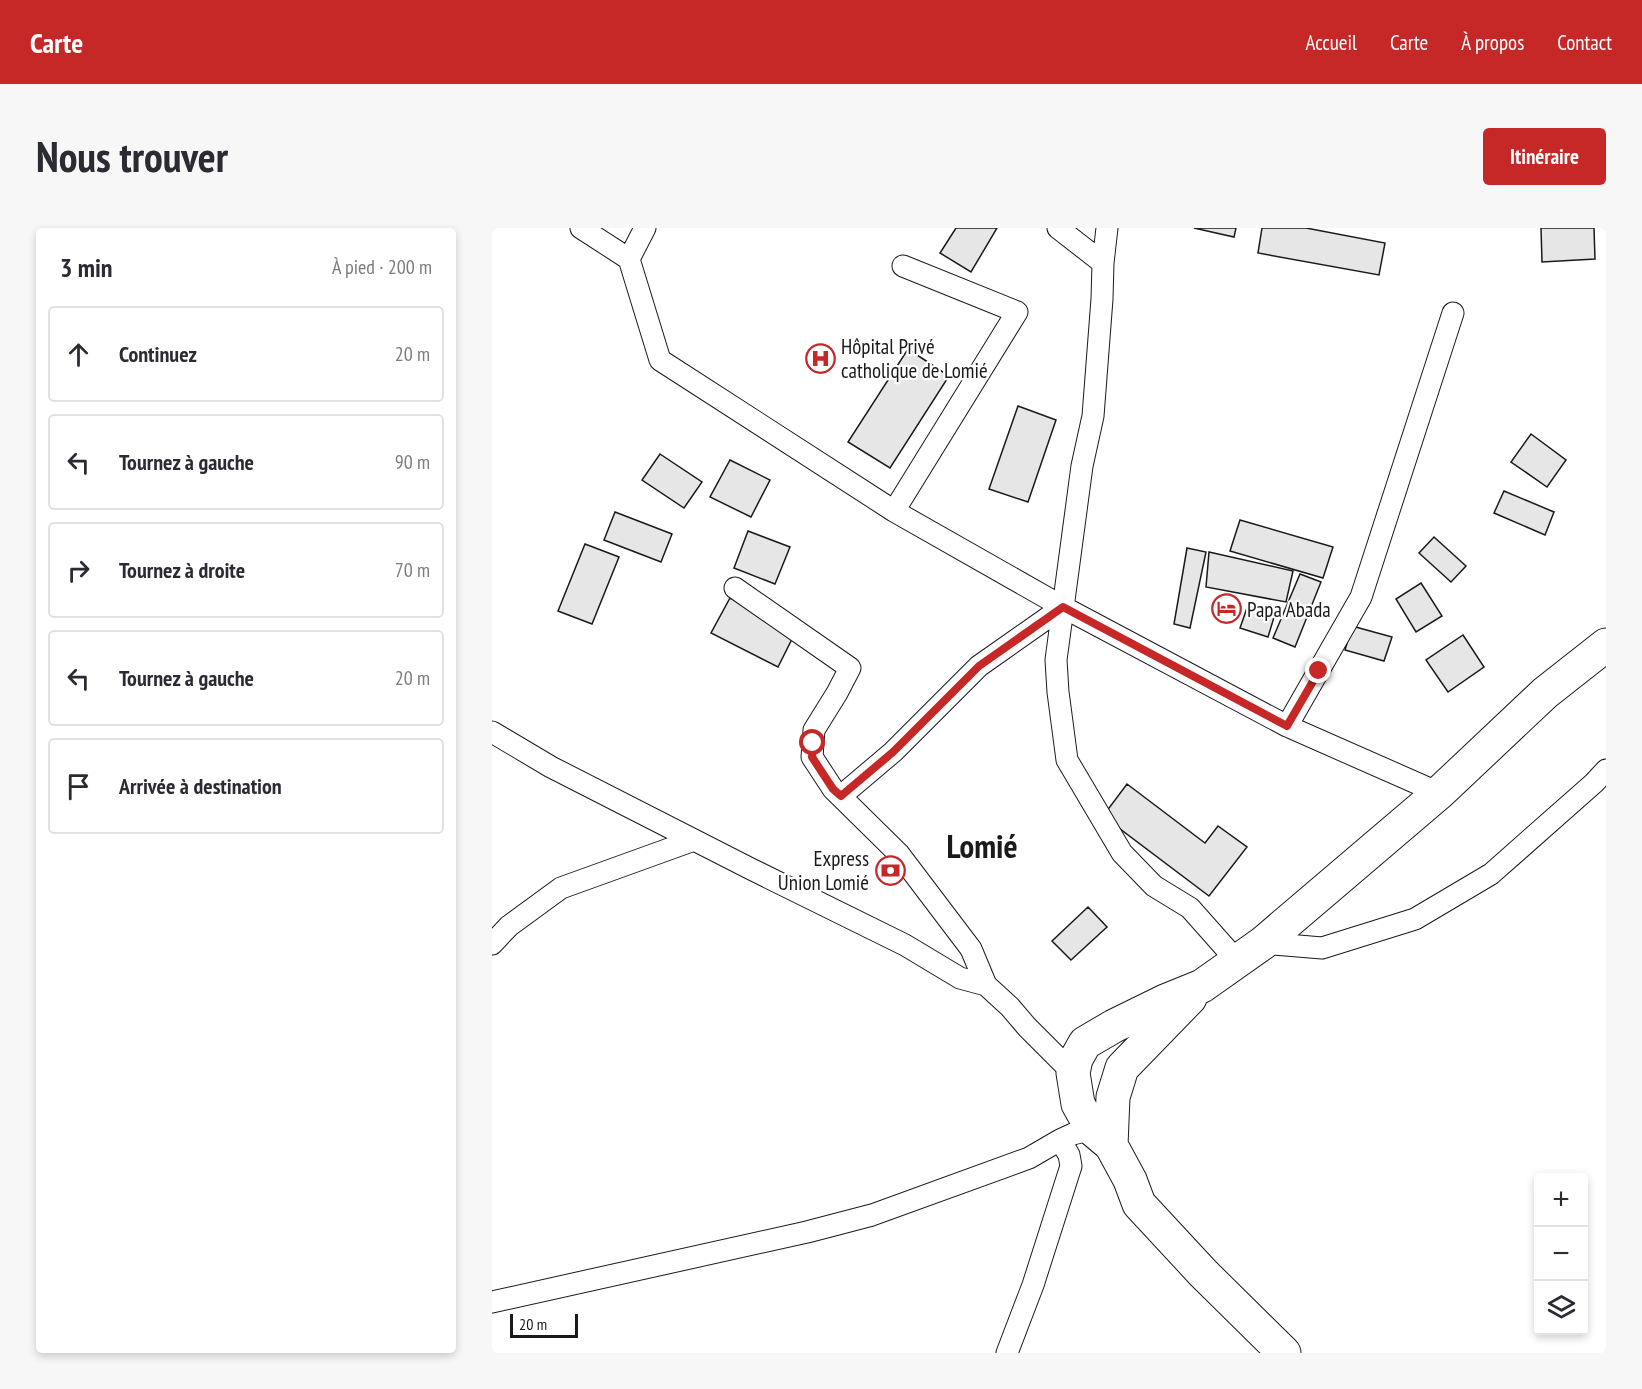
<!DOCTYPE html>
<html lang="fr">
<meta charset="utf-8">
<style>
:root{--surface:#fff;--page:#f7f7f7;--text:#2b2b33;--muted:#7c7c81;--line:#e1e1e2;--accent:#c62828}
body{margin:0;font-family:"PT Sans Narrow",sans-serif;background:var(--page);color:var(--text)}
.controls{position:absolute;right:18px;bottom:18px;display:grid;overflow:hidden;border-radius:6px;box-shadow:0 3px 9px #0003}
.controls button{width:54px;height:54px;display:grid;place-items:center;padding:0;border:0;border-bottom:2px solid var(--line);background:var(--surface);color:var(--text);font:30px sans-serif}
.scale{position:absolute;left:18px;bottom:15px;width:68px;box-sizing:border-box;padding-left:6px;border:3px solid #1a1a1a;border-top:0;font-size:16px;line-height:21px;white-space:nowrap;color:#1a1a1a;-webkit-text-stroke:4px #fff;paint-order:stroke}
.stop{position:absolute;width:18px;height:18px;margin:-14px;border:4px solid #c62828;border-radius:50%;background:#fff}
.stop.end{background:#c62828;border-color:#fff;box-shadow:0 2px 6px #0008}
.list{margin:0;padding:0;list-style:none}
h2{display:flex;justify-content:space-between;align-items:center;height:78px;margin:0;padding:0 24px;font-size:26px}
h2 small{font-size:20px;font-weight:400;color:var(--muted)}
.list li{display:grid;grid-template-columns:39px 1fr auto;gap:18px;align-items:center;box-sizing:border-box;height:96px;margin:0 12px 12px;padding:0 12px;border:2px solid var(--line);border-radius:6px}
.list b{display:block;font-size:22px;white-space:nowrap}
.list em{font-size:20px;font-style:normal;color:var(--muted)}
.icon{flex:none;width:33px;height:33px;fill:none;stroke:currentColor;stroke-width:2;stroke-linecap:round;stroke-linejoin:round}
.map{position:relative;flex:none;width:1114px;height:1125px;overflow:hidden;border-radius:6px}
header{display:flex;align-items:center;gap:36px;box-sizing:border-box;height:84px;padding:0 30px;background:var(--accent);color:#fff}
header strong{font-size:28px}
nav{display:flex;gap:33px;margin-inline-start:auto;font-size:21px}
.intro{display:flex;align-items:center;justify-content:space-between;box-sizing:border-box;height:144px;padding:0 36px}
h1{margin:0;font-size:42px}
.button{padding:15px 27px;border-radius:6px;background:var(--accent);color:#fff;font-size:21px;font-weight:700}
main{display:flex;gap:36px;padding:0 36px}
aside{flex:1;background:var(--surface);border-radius:6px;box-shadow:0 3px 9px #0003}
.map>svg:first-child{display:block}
</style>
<header>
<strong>Carte</strong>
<nav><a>Accueil</a><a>Carte</a><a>À propos</a><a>Contact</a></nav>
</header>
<div class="intro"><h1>Nous trouver</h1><a class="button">Itinéraire</a></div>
<main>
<aside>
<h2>3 min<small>À pied · 200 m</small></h2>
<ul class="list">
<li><svg class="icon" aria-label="ahead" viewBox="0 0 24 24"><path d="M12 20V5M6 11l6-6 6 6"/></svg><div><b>Continuez</b></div><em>20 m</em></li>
<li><svg class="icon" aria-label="left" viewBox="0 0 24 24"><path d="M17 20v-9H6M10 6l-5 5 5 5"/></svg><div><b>Tournez à gauche</b></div><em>90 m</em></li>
<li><svg class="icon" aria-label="right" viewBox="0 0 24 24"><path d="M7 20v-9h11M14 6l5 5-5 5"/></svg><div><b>Tournez à droite</b></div><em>70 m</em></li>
<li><svg class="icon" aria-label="left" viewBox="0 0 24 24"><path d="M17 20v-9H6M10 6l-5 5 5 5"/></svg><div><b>Tournez à gauche</b></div><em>20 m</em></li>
<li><svg class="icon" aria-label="arrive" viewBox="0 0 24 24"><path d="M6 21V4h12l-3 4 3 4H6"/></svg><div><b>Arrivée à destination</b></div></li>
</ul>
</aside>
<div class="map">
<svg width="1114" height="1125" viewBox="0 0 1114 1125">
<rect width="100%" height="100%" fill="#fff"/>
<!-- building -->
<path fill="#e6e6e6" stroke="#1a1a1a" stroke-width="1.5" d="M464,0H505L479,44L448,25Z
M702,0H744L742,9Z
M770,0H814L893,15L887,47L766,25Z
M1049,0H1102L1103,31L1050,34Z
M416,121L457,148L398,240L356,214Z
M526,178L564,192L536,274L497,261Z
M1039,206L1074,232L1055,259L1019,234Z
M168,226L210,254L192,280L150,252Z
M238,232L278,252L259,289L218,269Z
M1012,263L1062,284L1053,307L1002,285Z
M123,284L180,306L169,334L112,312Z
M748,292L841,319L831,350L738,323Z
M256,303L298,319L283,356L242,340Z
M942,309L974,338L959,354L927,325Z
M93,316L127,329L100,396L66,383Z
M695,320L714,324L698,400L682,396Z
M717,324L801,343L794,374L714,359Z
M808,346L829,354L803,419L781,410Z
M929,355L950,388L924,404L904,371Z
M238,370L304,403L286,439L219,405Z
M756,377L783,386L776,409L748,400Z
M860,398L900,409L892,433L853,422Z
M971,407L992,439L956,464L934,432Z
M635,556L713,615L726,598L755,619L717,668L611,588Z
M596,679L615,699L579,732L560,713Z"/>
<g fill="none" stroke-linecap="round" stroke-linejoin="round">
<defs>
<path id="minor" d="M89,0L137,31L168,132L402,283L571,379L795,498L947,565
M566,0L611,35
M615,0L611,35L610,71L601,188L590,238L564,432L566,464L575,532L630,625L662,658L698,680L745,733
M137,31L153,0
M402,283L525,84L411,38
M243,360L358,440L345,465L322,502L320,529L341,561L407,626L479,721L494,757
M795,498L869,369L961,85
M0,504L59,539L259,641L413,717L468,750L494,757L518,779L535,799L581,845
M349,568L401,524L487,438L571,379
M771,715L830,720L923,691L999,646L1102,555L1114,542
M0,716L17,698L69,660L202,612
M0,1074L315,1004L380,987L537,930L568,912L581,906L600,901
M515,1125L541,1057L579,938L577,927L568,912"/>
<path id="trunk" d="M619,917L621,869L630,840L698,770
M792,1125L711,1045L647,976L638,952L619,917L600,901L586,876L581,845L584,831L593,815L622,798L673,773L710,758L771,715L947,565L1053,465L1114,417"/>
</defs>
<!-- minor casing -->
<use href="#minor" stroke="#1a1a1a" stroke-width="23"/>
<!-- trunk casing -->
<use href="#trunk" stroke="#1a1a1a" stroke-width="35"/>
<!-- minor -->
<use href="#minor" stroke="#fff" stroke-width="21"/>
<!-- trunk -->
<use href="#trunk" stroke="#fff" stroke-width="33"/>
</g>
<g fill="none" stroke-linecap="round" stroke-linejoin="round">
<!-- route -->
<path stroke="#c62828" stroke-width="8" d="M321,515L320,529L341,561L349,568L401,524L487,438L571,379L795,498L827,443"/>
</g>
<!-- icons -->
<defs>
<symbol id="hospital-ring" viewBox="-11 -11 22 22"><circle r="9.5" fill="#fff" stroke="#c62828" stroke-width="1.5"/><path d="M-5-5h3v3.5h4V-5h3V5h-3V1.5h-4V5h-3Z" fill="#c62828"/></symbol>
<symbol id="hotel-ring" viewBox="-11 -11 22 22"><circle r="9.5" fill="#fff" stroke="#c62828" stroke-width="1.5"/><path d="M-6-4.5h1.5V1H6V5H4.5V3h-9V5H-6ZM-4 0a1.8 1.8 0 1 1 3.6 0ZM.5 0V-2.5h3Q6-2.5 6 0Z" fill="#c62828"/></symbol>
<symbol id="bank-ring" viewBox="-11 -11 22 22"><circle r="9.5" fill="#fff" stroke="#c62828" stroke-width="1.5"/><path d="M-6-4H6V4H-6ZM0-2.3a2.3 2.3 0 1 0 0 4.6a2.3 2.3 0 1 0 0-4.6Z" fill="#c62828"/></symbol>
</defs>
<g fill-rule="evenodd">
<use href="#hospital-ring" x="312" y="114" width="33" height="33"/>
<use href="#hotel-ring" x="718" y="364" width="33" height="33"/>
<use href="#bank-ring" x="382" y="626" width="33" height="33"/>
</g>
<g text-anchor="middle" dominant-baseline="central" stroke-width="4.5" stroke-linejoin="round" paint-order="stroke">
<!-- poi labels -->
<g font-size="21" fill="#1a1a1a" stroke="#fff" text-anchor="start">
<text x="349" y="118">Hôpital Privé<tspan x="349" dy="24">catholique de Lomié</tspan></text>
<text x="755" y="381">Papa Abada</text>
<text x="377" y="630" text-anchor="end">Express<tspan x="377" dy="24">Union Lomié</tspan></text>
</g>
<!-- town labels -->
<g font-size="33" font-weight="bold" fill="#1a1a1a" stroke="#fff">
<text x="490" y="617">Lomié</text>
</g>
</g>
</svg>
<div class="controls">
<button>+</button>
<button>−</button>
<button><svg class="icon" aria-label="layers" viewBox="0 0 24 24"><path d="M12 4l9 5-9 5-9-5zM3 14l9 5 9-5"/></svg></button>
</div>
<div class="scale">20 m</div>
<div class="stop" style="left:321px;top:515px"></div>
<div class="stop end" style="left:827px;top:443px"></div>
</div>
</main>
